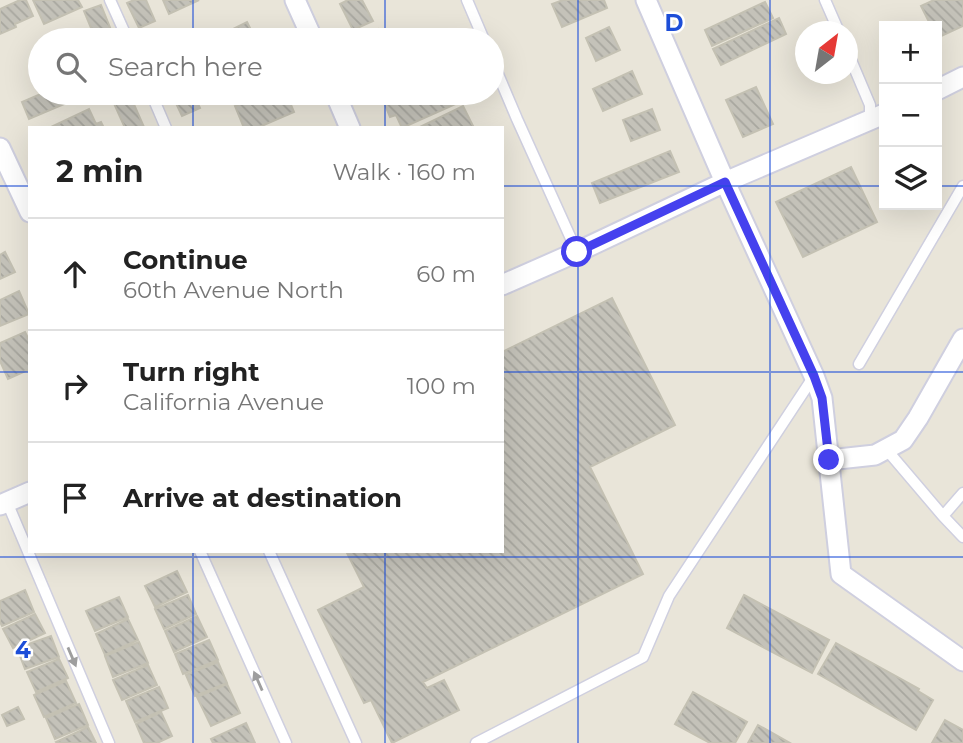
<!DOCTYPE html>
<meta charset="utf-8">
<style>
:root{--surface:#fff;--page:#f2f2f2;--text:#222;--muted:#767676;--line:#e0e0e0}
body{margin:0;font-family:Montserrat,sans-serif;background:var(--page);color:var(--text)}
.controls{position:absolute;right:21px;top:21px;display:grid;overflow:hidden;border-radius:0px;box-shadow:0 7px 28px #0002}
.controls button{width:63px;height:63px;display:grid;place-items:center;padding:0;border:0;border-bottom:2px solid var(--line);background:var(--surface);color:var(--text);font:35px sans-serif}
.compass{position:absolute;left:795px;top:21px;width:63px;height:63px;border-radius:50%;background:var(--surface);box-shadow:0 7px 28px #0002;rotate:31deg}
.stop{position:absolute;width:21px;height:21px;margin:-16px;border:5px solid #4541ee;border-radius:50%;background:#fff}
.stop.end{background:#4541ee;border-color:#fff;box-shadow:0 2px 7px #0008}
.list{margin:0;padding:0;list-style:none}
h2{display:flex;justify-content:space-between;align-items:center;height:91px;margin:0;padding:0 28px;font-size:30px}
h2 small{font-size:23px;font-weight:400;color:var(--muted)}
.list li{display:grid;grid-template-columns:46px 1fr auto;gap:21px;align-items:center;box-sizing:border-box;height:112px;padding:0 28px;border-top:2px solid var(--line)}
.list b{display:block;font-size:26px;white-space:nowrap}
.list p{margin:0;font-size:23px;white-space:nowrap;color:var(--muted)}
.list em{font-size:23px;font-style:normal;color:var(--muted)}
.icon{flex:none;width:38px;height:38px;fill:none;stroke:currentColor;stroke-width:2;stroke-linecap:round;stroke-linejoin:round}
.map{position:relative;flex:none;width:963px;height:743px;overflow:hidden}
.search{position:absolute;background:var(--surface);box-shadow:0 7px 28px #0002;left:28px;top:28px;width:476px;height:77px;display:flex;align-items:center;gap:18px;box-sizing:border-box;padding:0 24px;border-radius:38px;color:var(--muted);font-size:26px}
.panel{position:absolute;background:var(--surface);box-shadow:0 7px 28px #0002;left:28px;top:126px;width:476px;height:427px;border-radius:0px}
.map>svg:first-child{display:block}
</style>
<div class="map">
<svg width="963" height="743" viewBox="0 0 963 743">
<defs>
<pattern id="building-back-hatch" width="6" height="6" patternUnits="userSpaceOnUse" patternTransform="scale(1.75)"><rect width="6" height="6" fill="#c4c2b9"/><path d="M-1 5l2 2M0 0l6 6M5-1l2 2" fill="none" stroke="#a8a79f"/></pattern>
</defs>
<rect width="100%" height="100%" fill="#e9e5d9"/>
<!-- building -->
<path fill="url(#building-back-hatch)" stroke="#c4c1b3" stroke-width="2" d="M20,0H26L33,16L15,24L16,27L0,34V9Z
M33,0H78L82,7L44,24Z
M134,0H146L155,21L139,28L127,3Z
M163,0H199L169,14Z
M348,0H362L373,21L353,30L340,4Z
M563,0H604L607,8L562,27L552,4Z
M934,0H963V26L937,38V26H931L921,6Z
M765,2L773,18L712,46L705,30Z
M101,5L115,40H96L84,11Z
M779,18L786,34L721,65L713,49Z
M247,22L256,40H211Z
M609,27L620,50L596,61L586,38Z
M378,29L383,40H353Z
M632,71L642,94L603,111L593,89Z
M756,87L773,124L743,137L726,100Z
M43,93H65L69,102L29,119L22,102Z
M126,93H129L144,127L125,128L112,99Z
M189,93H193L200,108L182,116L174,99Z
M230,93H260L235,104Z
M268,93H286L294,112L257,128H244L235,106Z
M400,93H456L460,102L402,128L396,115L390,117L383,100Z
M463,106L474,128H418Z
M89,109L96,124L101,122L104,128H49Z
M652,109L660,130L631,141L623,120Z
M670,151L679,172L600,203L592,183Z
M851,167L877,222L803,257L776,202Z
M5,252L15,272L0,279V255Z
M19,291L29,314L0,326V300Z
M612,298L675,425L590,467L643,574L423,682L427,688L444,680L459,710L392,743L371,700L364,703L318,610L364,587L346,551H502V352Z
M25,332L30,342V369L8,379L0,361V343Z
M177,571L187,592L155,607L145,586Z
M25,590L34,612L2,626L0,622V601Z
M188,595L196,614L164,629L155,609Z
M744,595L829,640L812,673L727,628Z
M119,597L128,617L95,631L86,611Z
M35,614L45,633L13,648L3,629Z
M197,616L207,637L174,652L165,631Z
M128,619L138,640L105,655L96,634Z
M51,636L59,657L25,669L17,648Z
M209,640L218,660L183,674L175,654Z
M139,642L148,663L113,677L105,656Z
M836,643L919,689L918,691L933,700L916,730L818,674Z
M59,659L68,678L36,692L27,672Z
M218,662L227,683L195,696L186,675Z
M148,665L157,685L122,700L113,680Z
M66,681L76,703L44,717L34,695Z
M227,684L240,713L211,726L197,697Z
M159,687L168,708L135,722L126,701Z
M693,692L747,722L735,743H710L675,724Z
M79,704L88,725L55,739L46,718Z
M18,707L24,719L7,726L2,715Z
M161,712L172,736L157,743H144L136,724Z
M945,720L963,730V743H932Z
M246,723L255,743H213L211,739Z
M758,725L790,743H748Z
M88,727L96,743H57L56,742Z"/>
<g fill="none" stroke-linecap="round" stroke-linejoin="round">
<defs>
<path id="service" d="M110,0L128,40
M467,0L484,40
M825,0L839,32
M848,53L870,105V120
M492,60L517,119L577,252
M151,93L166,128
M859,364L963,186
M886,449L943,516L963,493
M7,502L109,743
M943,516L963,537
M200,551L286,743
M269,551L356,743
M476,743L643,657L669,596L814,376"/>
<path id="minor" d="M295,0L313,40
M646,0L725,182L814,376L822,398L841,574L963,661
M937,90L963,77
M335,93L350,128
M0,148L30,212
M502,285L577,252L725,182L884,114
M829,460L875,455L903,440L918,418L963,339
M0,505L30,492"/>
</defs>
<!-- service casing -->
<use href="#service" stroke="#cfcfdf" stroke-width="13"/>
<!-- minor casing -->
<use href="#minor" stroke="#cfcfdf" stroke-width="23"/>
<!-- service -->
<use href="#service" stroke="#fff" stroke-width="10"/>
<!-- minor -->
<use href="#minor" stroke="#fff" stroke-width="19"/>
</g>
<!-- one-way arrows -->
<defs><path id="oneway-solid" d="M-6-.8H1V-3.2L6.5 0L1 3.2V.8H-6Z" transform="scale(1.75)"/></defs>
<g fill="#9e9e9e">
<use href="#oneway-solid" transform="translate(72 657) rotate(67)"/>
<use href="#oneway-solid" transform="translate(258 681) rotate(-114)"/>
</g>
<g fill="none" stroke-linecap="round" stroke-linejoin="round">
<!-- route -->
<path stroke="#4541ee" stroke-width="9" d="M577,252L725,182L814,376L822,398L829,460"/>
</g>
<!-- grid -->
<path fill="none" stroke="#1d4ed8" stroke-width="2" stroke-opacity="0.55" d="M193,0V40M385,0V40M578,0V743M770,0V743M193,93V128M385,93V128M0,186H30M502,186H884M937,186H963M0,372H30M502,372H963M193,551V743M385,551V743M0,557H963"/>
<g font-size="23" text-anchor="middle" font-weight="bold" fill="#1d4ed8" stroke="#fff" stroke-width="5" stroke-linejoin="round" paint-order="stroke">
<text x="674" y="31">D</text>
<text x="23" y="658">4</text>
</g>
</svg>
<div class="controls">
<button>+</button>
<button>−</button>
<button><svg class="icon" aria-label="layers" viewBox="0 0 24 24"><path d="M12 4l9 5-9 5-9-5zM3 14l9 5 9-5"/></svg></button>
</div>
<svg class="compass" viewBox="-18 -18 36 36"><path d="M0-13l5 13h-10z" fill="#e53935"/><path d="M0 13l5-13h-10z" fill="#767676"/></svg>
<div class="stop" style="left:577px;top:252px"></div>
<div class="stop end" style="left:829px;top:460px"></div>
<div class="search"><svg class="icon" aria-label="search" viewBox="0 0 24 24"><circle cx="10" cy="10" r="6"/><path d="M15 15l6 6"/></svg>Search here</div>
<section class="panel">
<h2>2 min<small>Walk · 160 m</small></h2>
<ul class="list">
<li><svg class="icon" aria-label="ahead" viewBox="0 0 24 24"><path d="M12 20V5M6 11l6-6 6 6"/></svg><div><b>Continue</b><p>60th Avenue North</p></div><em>60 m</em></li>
<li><svg class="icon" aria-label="right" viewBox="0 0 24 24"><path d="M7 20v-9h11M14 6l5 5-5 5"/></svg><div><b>Turn right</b><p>California Avenue</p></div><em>100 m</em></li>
<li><svg class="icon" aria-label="arrive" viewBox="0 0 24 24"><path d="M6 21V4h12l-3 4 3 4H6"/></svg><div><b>Arrive at destination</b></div></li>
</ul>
</section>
</div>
